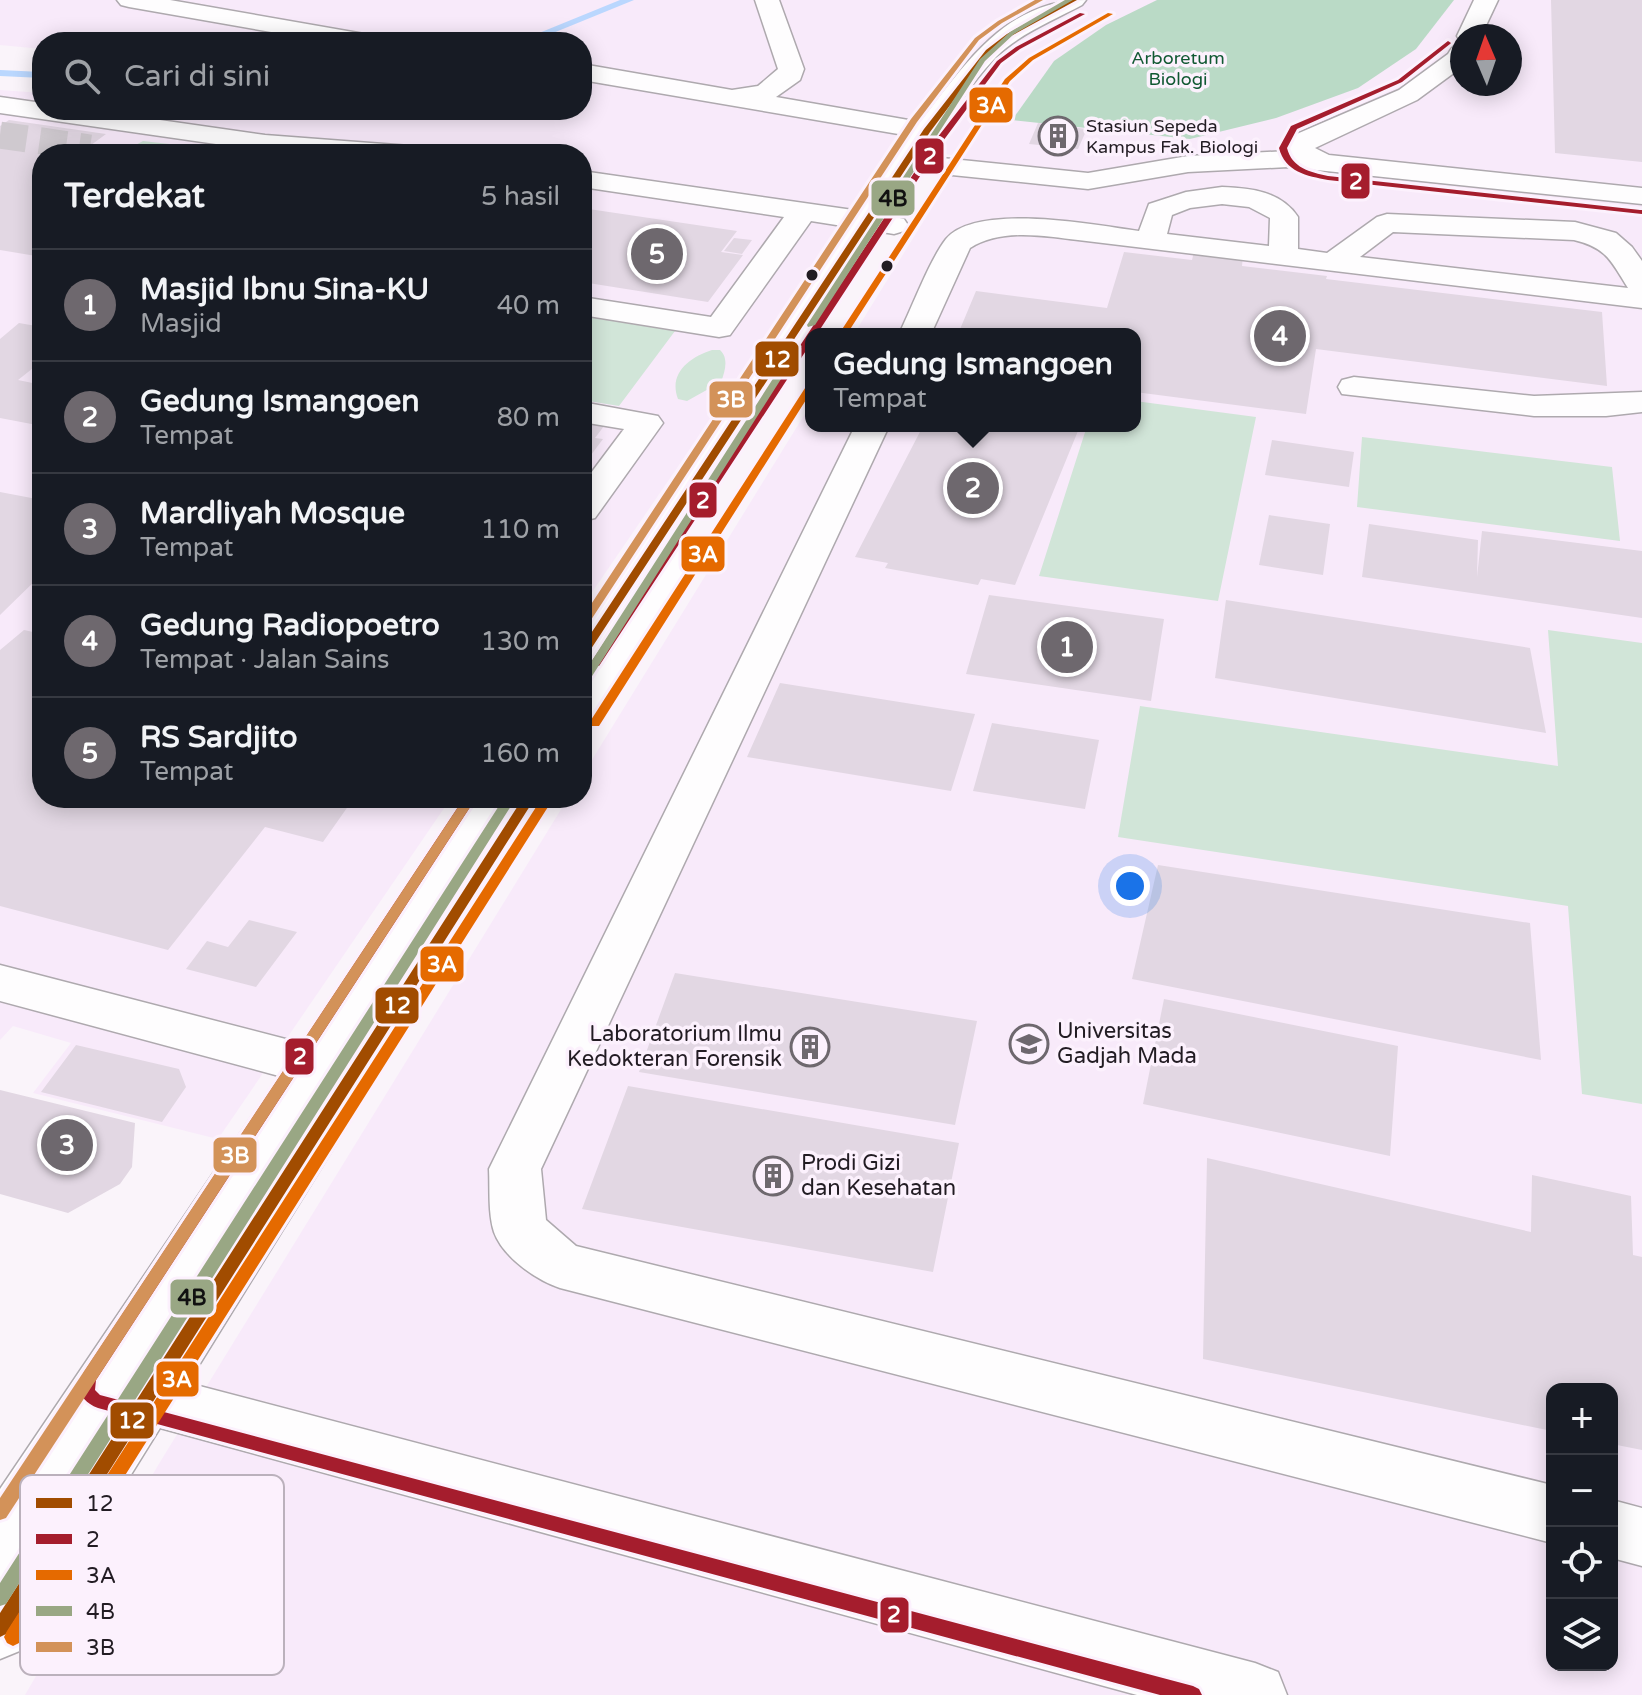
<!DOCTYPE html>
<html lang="id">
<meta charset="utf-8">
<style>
:root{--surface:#171b24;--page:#242831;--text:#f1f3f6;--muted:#9ea1a6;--line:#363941;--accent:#6e686e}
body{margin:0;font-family:"Varela Round",sans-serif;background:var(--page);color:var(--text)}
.controls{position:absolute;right:24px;bottom:24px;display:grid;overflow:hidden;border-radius:16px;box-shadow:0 4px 20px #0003}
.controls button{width:72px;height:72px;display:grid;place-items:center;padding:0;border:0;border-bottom:2px solid var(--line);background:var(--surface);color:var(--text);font:40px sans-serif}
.compass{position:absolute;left:1450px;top:24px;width:72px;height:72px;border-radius:50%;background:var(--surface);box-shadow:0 4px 20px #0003;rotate:358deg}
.you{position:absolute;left:1130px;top:886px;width:28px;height:28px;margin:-20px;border:6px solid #fff;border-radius:50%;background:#1a73e8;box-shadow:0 0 0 12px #1a73e833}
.badge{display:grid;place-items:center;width:52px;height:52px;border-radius:50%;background:var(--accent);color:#fff;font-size:26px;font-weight:700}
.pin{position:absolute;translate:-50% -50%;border:4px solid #fff;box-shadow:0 2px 8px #0006}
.popup{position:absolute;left:805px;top:328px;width:336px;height:104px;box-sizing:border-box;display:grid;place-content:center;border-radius:16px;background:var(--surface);filter:drop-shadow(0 2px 6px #0005);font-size:26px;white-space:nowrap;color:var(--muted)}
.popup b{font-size:30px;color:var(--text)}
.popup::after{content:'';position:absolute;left:50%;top:100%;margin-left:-16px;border:16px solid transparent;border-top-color:var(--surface)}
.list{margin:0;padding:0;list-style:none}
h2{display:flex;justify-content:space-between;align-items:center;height:104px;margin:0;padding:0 32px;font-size:34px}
h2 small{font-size:26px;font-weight:400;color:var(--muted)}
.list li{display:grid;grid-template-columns:52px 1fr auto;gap:24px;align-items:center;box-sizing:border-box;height:112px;padding:0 32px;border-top:2px solid var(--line)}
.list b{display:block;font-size:30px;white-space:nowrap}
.list p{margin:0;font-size:26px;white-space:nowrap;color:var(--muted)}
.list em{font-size:26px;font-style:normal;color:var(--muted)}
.icon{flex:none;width:44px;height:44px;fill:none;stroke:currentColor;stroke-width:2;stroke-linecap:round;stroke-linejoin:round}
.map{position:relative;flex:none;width:1642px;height:1695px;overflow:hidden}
.search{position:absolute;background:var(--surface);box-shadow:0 4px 20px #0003;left:32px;top:32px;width:560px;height:88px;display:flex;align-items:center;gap:20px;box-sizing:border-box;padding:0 28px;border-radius:32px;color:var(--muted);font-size:30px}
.panel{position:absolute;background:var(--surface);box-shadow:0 4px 20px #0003;left:32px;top:144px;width:560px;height:664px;border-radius:32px}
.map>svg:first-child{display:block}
</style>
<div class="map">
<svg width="1642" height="1695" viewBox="0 0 1642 1695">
<rect width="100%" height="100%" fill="#faf4fa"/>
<!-- built -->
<path fill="#f8eafa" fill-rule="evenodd" d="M0,0H1642V1695H25L157,1467L568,798H582V776L811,404V426H1135V334H854L963,157L897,146L582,607V154H42V798H451L218,1139L33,1093L71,1043L13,1026L0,1040V90L42,93V110H582V42H42V49L0,45ZM1462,36H1510V84H1462ZM1552,1389H1612V1665H1552Z"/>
<!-- green -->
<path fill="#d1e5d8" d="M143,141L178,145L183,150L179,154H119Z
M582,316L675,331L619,406L582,400Z
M712,350H720C729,358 725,372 721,382L687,401L678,399C668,373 690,357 712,350Z
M1135,401L1256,417L1218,601L1039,576L1087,426H1135Z
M1362,437L1612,467L1620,541L1357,507Z
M1548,630L1642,643V1104L1582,1094L1568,906L1118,837L1140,706L1558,766Z"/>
<!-- forest -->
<path fill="#badac6" d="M1157,0H1454L1416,49L1358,88L1276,118L1190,139L1012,120L1054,61L1106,25Z"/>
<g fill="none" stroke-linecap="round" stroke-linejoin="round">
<!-- stream -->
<path fill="#bad7fe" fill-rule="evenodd" d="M620,0H634L531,42H517Z
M0,70L42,72V78L0,76Z"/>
</g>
<!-- building -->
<path fill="#e2d7e3" d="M1551,0H1642V162L1555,153Z
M9,120L106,134L79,154H42V257L0,250V126Z
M1038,123L1087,129L1078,149L1029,144Z
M582,208L737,231L721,252L743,255L708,302L582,282Z
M734,238L752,240L742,254L724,251Z
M1197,239L1244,245L1242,266L1327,276L1326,279L1602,312L1607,386L1316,349L1306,414L1135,392V334H958L976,291L1107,308L1124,252L1192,260Z
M19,323L42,327V361L18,380L42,385V426L0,418V339Z
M582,422L604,426L595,438L603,439L582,467Z
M923,426H1080L1015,585L981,579L978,585L885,568L888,563L855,557Z
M1272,440L1354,452L1349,487L1265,475Z
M0,492L42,500V574L0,615Z
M1269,515L1330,524L1323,575L1259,565Z
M1369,524L1478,540L1477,577L1482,531L1642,551V618L1362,577Z
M989,595L1164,619L1151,701L966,674Z
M1226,600L1530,648L1546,733L1215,678Z
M24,630L42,634V798H319L349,805L323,842L265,827L168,950L0,906V650Z
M780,683L975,714L951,791L747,757Z
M992,723L1099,740L1085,809L973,791Z
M1158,865L1530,923L1541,1060L1132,979Z
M249,920L297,932L256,987L186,969L207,941L228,947Z
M675,973L977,1021L955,1125L639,1072Z
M1164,999L1398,1046L1390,1156L1143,1104Z
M76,1045L179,1069L186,1087L162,1122L41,1092Z
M628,1086L959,1143L933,1272L582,1209Z
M0,1090L135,1123L132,1167L120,1184L68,1213L0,1194Z
M1207,1158L1531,1232L1532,1175L1631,1196L1633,1255L1642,1257V1450L1612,1444V1389H1552V1431L1203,1359Z"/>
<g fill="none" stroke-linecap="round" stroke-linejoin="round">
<!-- minor-tunnel -->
<path stroke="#cfc9cf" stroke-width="27" stroke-dasharray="27 13" stroke-linecap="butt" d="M0,135L90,148"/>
<defs>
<path id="minor" d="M117,0H170L370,35L379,37L382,42H328L129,7L121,5Z
M755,0H779L804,69L800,80L776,97L920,122C965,65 1005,0 1086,0L1082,5C1054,20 1019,34 996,57C967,87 942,128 919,164L922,159L932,157L1088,173L1188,156L1288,151L1292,136L1399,90L1448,54L1453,46L1462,44V67L1417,100L1315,148L1329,155L1642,188V204L1288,167L1188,172L1088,189L932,173L922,171L918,165L886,215L904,219L908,225L904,231L894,234L876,231L670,550L682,547L695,550L700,558L596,723L582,727V683L594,664L582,667V626L849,227L811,221L730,335L719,337L582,315V297L711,317L784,217L582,187V171L860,211L910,136L582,80V64L732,90L758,86L778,69Z
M1474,0H1498L1481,36H1462L1460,41L1457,36Z
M0,97L42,103V110H90L265,135L410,146L420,148L424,154L265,151L0,113Z
M1222,187C1250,188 1281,191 1298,217V249L1327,253L1377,217L1387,214L1575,222L1616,233L1632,247L1642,261V308L1078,240C1044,236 1001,228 970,248L931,334H899C912,308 929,261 946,239C976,202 1096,225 1139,231L1149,204L1186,192ZM1222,204L1249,207L1270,218L1269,246L1167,234L1172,215L1190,208ZM1393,232L1574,240C1607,248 1611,261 1628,288L1360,257Z
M1354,377L1534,396L1642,392V412L1606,416H1534L1342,394L1338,387L1342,380Z
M582,402L658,416L663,423L595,518L582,521V485L624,429L582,422Z
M855,426H889L541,1169L546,1220L576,1246L1552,1485V1543L560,1288C536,1280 503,1257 494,1232C488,1214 490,1188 489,1169Z
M467,798H550L188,1383L1255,1663L1278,1672L1287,1695H1137L160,1428L22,1650L0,1659V1489L279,1076L0,1001V965L301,1043Z
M1612,1500L1642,1508V1566L1612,1558Z"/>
</defs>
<!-- minor casing -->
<use href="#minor" stroke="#aea9ae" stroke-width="3"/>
<!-- minor -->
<use href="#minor" fill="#fefdfe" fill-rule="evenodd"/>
<defs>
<path id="bus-1" d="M1069,0H1077L1011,36L990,52L930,132L587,655L582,658V647L924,129L986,50L1007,34Z
M523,798H535L6,1634L0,1637V1613Z"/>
<path id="bus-2" d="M1080,13L1085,14L1020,49L1001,63L943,141L817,334H811V343L599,666H591L590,664L937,138L997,61L1016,47Z
M1448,41L1451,43L1450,44L1402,82L1297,129L1287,148C1292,168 1310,172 1328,176L1640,210H1642V214L1328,180C1307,176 1285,172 1279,148L1291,126L1398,80Z
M464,798H476L96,1380L95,1390L100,1395L1193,1686L1199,1689L1202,1695H1160L98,1408C80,1401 76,1389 84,1372Z"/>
<path id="bus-3" d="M1108,13L1113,14L1033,60L1010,81L847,334H839L1005,79L1029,58Z
M811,382V392L599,726H591L589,723L591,720L807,385Z
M542,803L548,807L546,810L19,1643L13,1646L7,1643L4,1637L7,1631L538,804Z"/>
<path id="bus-4" d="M1065,0H1073L1014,34L985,61L815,325L808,327L807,325L980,59L1010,32Z
M798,343L802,346L587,684L582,687V676L794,346Z
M504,798H516L6,1604L0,1606V1583Z"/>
<path id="bus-5" d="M1035,0H1043L1002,23L979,40L917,122L587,626L582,629V618L911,119L975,38L998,21Z
M464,798H476L6,1518L0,1520V1498Z"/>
</defs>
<!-- bus-1 casing -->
<use href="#bus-1" stroke="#fcf1fd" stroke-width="6"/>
<!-- bus-2 casing -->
<use href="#bus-2" stroke="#fcf1fd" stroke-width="6"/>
<!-- bus-3 casing -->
<use href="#bus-3" stroke="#fcf1fd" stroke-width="6"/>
<!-- bus-4 casing -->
<use href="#bus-4" stroke="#fcf1fd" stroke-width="6"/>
<!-- bus-5 casing -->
<use href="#bus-5" stroke="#fcf1fd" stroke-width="6"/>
<!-- bus-1 -->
<use href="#bus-1" fill="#a14c00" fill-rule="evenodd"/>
<!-- bus-2 -->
<use href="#bus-2" fill="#a51d2d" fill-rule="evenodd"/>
<!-- bus-3 -->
<use href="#bus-3" fill="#e56a00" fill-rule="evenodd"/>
<!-- bus-4 -->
<use href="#bus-4" fill="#99a784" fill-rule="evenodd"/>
<!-- bus-5 -->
<use href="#bus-5" fill="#d39259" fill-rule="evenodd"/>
</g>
<!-- icons -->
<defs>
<symbol id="building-ring" viewBox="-11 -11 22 22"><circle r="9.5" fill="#fcf1fd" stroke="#6e686e" stroke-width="1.5"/><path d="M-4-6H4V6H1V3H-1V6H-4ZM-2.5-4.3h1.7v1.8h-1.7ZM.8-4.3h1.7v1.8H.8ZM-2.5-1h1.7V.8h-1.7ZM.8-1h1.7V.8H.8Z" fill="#6e686e"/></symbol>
<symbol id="university-ring" viewBox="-11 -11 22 22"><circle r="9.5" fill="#fcf1fd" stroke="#6e686e" stroke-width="1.5"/><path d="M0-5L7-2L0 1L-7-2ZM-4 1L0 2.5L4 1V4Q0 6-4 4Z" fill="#6e686e"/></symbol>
</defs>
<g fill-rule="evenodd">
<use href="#building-ring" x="1036" y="114" width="44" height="44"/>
<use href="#university-ring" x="1007" y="1022" width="44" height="44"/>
<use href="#building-ring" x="788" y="1025" width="44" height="44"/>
<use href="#building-ring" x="751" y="1154" width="44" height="44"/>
</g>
<!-- markers -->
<g fill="#221c23" stroke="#fcf1fd" stroke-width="3">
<circle cx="887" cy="266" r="7"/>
<circle cx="812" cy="275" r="7"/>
</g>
<g text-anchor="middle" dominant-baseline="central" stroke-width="7" stroke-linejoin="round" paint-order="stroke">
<!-- far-park labels -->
<g font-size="18" fill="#105832" stroke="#fcf1fd">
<text x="1178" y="58">Arboretum<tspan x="1178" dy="21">Biologi</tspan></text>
</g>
<!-- far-poi labels -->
<g font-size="18" fill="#221c23" stroke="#fcf1fd" text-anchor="start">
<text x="1086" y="126">Stasiun Sepeda<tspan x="1086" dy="21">Kampus Fak. Biologi</tspan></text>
</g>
<!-- poi labels -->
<g font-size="22" fill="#221c23" stroke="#fcf1fd" text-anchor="start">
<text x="1057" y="1031">Universitas<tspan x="1057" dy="25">Gadjah Mada</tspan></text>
<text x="782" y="1034" text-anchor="end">Laboratorium Ilmu<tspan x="782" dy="25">Kedokteran Forensik</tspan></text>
<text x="801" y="1163">Prodi Gizi<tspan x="801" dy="25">dan Kesehatan</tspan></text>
</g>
</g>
<!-- legend -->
<rect x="20" y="1475" width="264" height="200" rx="12" fill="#fcf1fd" stroke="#bbb1bc" stroke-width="2"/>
<rect x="36" y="1498" width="36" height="10" fill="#a14c00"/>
<rect x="36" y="1534" width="36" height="10" fill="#a51d2d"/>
<rect x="36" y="1570" width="36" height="10" fill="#e56a00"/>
<rect x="36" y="1606" width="36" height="10" fill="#99a784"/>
<rect x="36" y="1642" width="36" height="10" fill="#d39259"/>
<g font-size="22" fill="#221c23">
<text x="86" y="1511">12</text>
<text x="86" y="1547">2</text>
<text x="86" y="1583">3A</text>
<text x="86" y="1619">4B</text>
<text x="86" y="1655">3B</text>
</g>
<g stroke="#fcf1fd" stroke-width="3">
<rect x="968" y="86" width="46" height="38" rx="8" fill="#e56a00"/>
<rect x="914" y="137" width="31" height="38" rx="8" fill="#a51d2d"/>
<rect x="1340" y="162" width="31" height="38" rx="8" fill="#a51d2d"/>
<rect x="870" y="179" width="46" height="38" rx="8" fill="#99a784"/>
<rect x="754" y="340" width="46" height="38" rx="8" fill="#a14c00"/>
<rect x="708" y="380" width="46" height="39" rx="8" fill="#d39259"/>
<rect x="688" y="481" width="30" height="38" rx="8" fill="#a51d2d"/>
<rect x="680" y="535" width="46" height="38" rx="8" fill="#e56a00"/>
<rect x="419" y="945" width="46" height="38" rx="8" fill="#e56a00"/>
<rect x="374" y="986" width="46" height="39" rx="8" fill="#a14c00"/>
<rect x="284" y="1037" width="31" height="39" rx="8" fill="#a51d2d"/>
<rect x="212" y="1136" width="46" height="38" rx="8" fill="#d39259"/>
<rect x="169" y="1278" width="46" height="38" rx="8" fill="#99a784"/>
<rect x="155" y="1360" width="45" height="38" rx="8" fill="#e56a00"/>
<rect x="109" y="1401" width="46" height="39" rx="8" fill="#a14c00"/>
<rect x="879" y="1596" width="31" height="38" rx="8" fill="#a51d2d"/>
</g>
<g font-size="22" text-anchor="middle" font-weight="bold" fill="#fff">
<text x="991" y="113">3A</text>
<text x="930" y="164">2</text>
<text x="1356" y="189">2</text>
<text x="777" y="367">12</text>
<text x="731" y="407">3B</text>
<text x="703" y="508">2</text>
<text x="703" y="562">3A</text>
<text x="442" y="972">3A</text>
<text x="397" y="1013">12</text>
<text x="300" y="1064">2</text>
<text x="235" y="1163">3B</text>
<text x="177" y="1387">3A</text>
<text x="132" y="1428">12</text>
<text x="894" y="1622">2</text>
</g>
<g font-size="22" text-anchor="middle" font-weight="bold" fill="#111">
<text x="893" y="206">4B</text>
<text x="192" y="1305">4B</text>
</g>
</svg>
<div class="controls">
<button>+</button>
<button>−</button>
<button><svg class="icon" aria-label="locate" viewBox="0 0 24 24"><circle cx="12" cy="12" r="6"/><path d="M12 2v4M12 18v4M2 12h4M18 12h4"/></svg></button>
<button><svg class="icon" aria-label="layers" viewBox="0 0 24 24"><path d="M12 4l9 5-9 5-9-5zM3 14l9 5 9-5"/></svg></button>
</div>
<svg class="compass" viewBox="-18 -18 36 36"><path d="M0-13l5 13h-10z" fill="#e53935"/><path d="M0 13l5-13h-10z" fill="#9ea1a6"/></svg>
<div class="you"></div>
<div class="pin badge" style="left:1067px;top:647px">1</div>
<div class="pin badge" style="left:973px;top:488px">2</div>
<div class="popup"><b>Gedung Ismangoen</b>Tempat</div>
<div class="pin badge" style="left:67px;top:1145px">3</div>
<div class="pin badge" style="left:1280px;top:336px">4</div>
<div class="pin badge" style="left:657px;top:254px">5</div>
<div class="search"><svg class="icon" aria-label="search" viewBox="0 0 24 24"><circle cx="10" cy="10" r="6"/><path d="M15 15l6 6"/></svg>Cari di sini</div>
<section class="panel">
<h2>Terdekat<small>5 hasil</small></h2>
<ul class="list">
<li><span class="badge">1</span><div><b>Masjid Ibnu Sina-KU</b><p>Masjid</p></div><em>40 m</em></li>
<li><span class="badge">2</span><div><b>Gedung Ismangoen</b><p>Tempat</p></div><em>80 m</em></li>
<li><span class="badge">3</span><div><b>Mardliyah Mosque</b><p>Tempat</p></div><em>110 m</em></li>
<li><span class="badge">4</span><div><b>Gedung Radiopoetro</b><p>Tempat · Jalan Sains</p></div><em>130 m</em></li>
<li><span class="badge">5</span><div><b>RS Sardjito</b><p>Tempat</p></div><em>160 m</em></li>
</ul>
</section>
</div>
